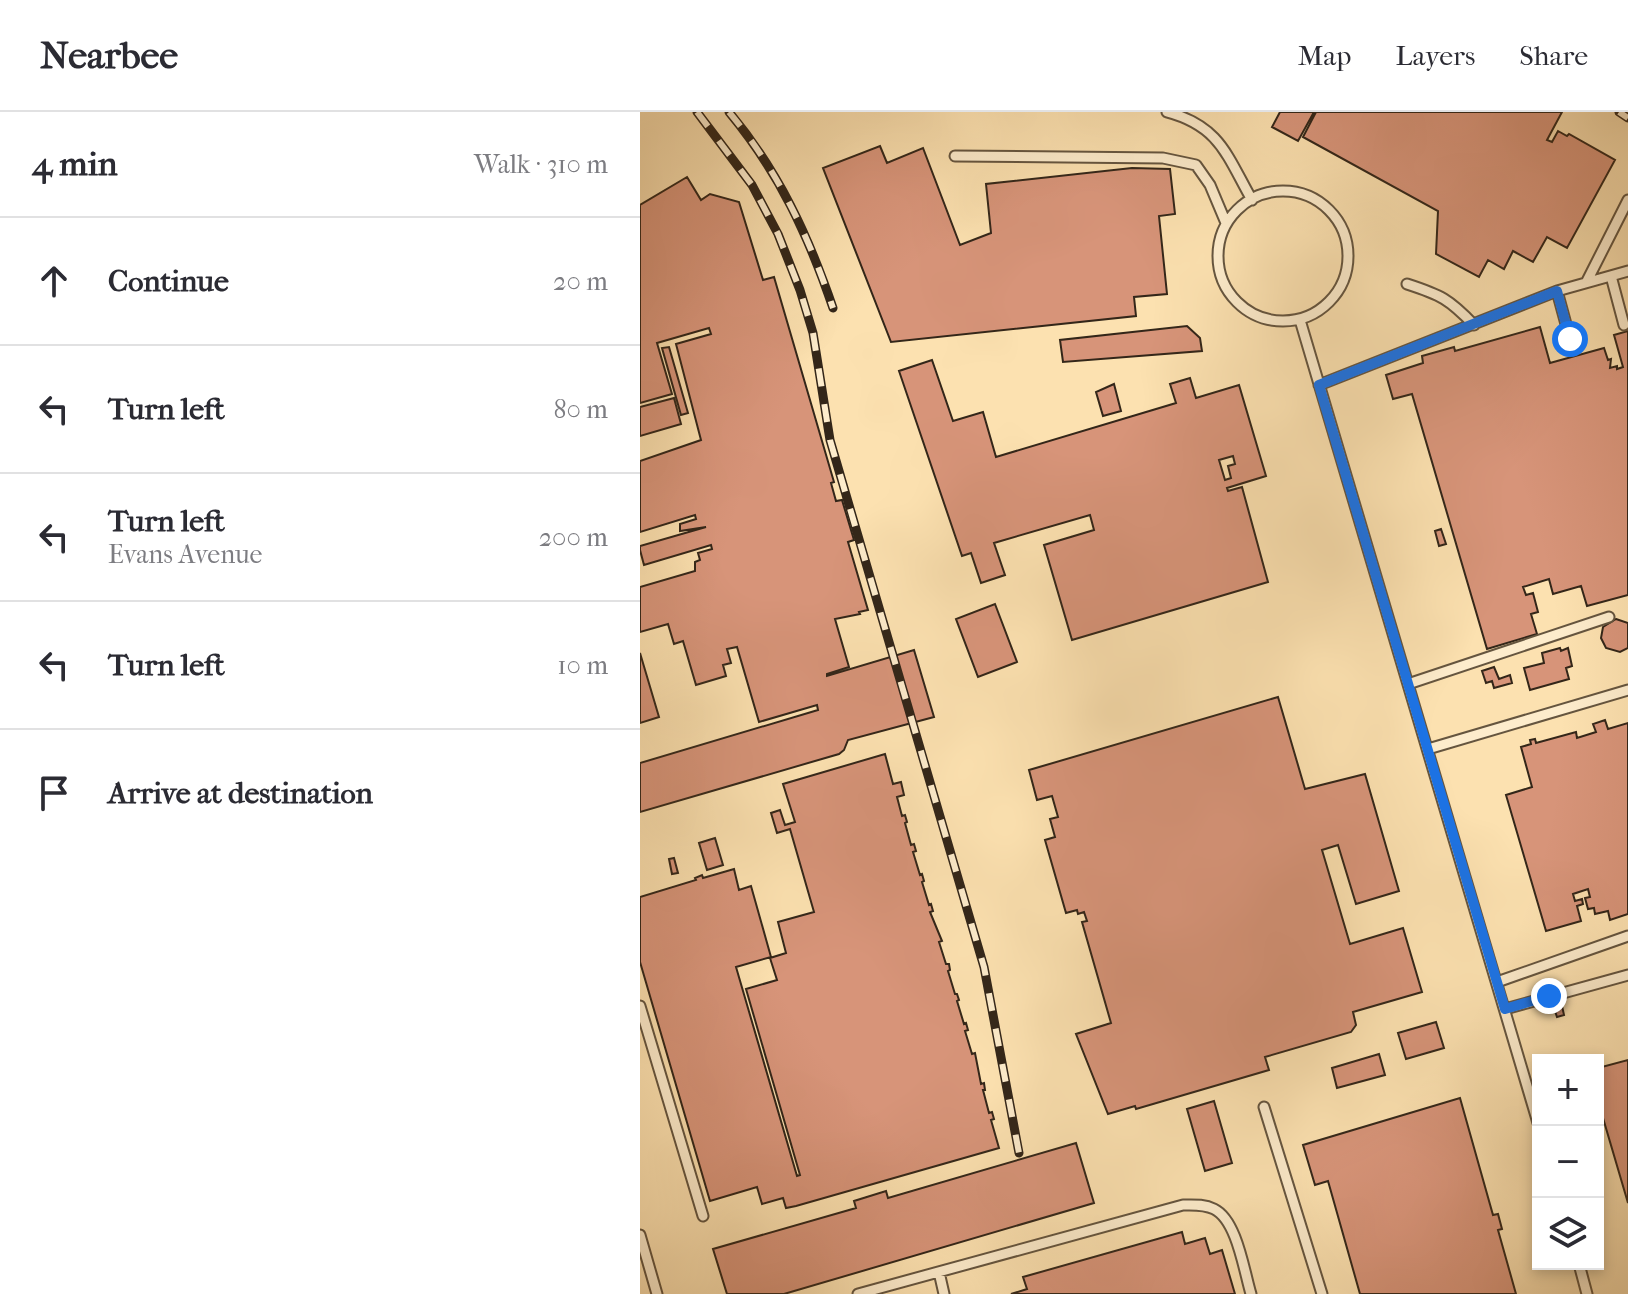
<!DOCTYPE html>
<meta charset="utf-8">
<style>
:root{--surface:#fff;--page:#f2f2f3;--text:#2b2b33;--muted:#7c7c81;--line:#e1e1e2}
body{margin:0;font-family:"IM FELL French Canon",serif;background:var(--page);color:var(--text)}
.controls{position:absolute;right:24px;bottom:24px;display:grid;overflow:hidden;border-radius:0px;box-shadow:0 4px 12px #0003}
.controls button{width:72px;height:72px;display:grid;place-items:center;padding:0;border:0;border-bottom:2px solid var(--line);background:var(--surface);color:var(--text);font:40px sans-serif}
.stop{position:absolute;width:24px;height:24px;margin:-18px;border:6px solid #1a73e8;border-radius:50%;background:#fff}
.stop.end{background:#1a73e8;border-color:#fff;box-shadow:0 2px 8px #0008}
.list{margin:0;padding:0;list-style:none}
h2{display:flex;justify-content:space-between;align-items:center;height:104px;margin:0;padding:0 32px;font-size:34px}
h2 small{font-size:26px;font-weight:400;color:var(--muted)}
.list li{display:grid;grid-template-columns:52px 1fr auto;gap:24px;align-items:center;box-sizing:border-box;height:128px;padding:0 32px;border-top:2px solid var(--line)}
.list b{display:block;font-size:30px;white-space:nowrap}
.list p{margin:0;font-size:26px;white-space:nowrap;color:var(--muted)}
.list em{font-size:26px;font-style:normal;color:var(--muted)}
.icon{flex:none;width:44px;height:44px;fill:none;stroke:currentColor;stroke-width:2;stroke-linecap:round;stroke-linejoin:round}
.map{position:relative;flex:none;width:988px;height:1182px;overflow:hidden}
header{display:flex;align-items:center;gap:48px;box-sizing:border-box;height:112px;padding:0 40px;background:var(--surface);border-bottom:2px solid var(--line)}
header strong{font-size:38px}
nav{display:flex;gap:44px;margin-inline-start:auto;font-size:28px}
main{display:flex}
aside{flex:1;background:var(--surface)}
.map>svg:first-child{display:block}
</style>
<header>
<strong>Nearbee</strong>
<nav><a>Map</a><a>Layers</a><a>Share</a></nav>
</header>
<main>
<aside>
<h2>4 min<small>Walk · 310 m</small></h2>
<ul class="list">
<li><svg class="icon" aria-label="ahead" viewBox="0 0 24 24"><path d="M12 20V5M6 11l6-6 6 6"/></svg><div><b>Continue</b></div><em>20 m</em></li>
<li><svg class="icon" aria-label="left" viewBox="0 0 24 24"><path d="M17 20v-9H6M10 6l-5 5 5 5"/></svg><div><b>Turn left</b></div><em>80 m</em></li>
<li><svg class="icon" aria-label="left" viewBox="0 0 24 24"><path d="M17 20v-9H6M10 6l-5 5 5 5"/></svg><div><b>Turn left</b><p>Evans Avenue</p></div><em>200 m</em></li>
<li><svg class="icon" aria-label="left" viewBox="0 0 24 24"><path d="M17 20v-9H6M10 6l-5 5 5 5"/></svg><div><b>Turn left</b></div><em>10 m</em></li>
<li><svg class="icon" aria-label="arrive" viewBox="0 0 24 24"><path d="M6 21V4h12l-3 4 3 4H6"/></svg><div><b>Arrive at destination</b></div></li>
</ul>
</aside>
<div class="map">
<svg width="988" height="1182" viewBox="0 0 988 1182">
<rect width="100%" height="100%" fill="#fce1b0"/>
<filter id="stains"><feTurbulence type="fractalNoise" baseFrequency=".0025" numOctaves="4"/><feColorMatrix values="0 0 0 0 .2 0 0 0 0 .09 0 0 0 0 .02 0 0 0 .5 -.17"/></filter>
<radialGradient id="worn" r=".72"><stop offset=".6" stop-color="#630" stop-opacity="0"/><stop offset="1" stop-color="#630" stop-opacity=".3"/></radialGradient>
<!-- building -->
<path fill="#d79479" stroke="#332619" stroke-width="2" fill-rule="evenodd" d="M640,0H674L658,29L632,15Z
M676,0H922L907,28L912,30L918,19L927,24L929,22L975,48L927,136L907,125L893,150L873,139L864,157L848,148L839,165L796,142L798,99L663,25Z
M240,34L247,51L283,36L320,133L351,121L346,72L492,56L530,57L535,102L519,104L527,182L494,185L496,204L251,230L183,56Z
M47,65L61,88L70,82L99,90L123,168L134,165L194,370L191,371L196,389L202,388L214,428L208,430L228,498L219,500L220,502L195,507L209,555L187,562V564L274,538L294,605L208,628L204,638L199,642L0,700V651L178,598L177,593L119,610L97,535L87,537L91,551L83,553L86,564L56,573L43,529L34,532L28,512L0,520V475L55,459V450L60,448L58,441L72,437L71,433L4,453L0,438V434L66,415L40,419V412L56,407L55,403L0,420V349L61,328L36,232L71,222L69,216L17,231L32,282L0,291V93Z
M547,214L560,226L562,239L423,250L420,228Z
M900,215L910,251L964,236L968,248L971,247L970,256L977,254V257L983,255L974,223L988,219V483L947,494L941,474L913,482L909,467L883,475L886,483L893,481L898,500L891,502L897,522L847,537L772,282L753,287L746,263L783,251L782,244L814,235L815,239Z
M29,235L48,301L41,303L22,236Z
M292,248L313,309L343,300L356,345L536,291L530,272L550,266L556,286L599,273L626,364L587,376L588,379L602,375L628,470L432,528L404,433L454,418L450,403L354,431L365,463L341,471L331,441L322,444L259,259ZM593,344L595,352L588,354L591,366L585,368L579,348Z
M474,272L481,299L463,304L456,280Z
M34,286L41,312L0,324V295Z
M801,417L806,432L799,434L795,419Z
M355,492L377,550L338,565L316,507Z
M976,507L988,511V536L980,540L966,536L961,526L963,515Z
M920,536L921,539L928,536L932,554L926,556L929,567L890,578L884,556L904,551L902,541Z
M0,541L19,605L0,611Z
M854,555L859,567L870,563L872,571L854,576L852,569L846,571L842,559Z
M638,585L665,677L725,662L759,779L716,792L698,733L682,738L710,832L763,816L782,880L713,900L716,913L711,920L625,945L629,958L496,997L495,994L468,1002L436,922L471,911L442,810L447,809L444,800L438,802L437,798L426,801L405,728L415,725L410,707L418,705L412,684L397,688L389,658Z
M965,608L968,617L988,611V802L970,808L968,799L955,802L954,796L948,797L945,786L950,785L948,777L933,782L935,789L942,787L943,792L937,794L941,809L906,819L866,683L892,675L881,635L891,632L890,628L895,627L896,631L936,620L937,626L956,620L953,612Z
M245,642L253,672L261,670L264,683L257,685L262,704L265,703L267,710L265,711L271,733L274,732L276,739L273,740L280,763L282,762L284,769L282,770L289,793L291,792L293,799L290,800L302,829L299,830L306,852H309L310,858L308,859L315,882H317L319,888L317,889L324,912L326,911L328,918L325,919L332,942L335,941L341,972L344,971L345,978H343L349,1001L352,1000L354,1007L351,1008L359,1036L156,1094L146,1096L143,1086L122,1092L117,1075L70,1089L0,850V785L56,768L55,766L62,763L63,766L94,757L99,778L111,774L131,845L96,855L157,1064L160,1063L106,877L137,868L130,846L146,841L138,810L174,800L150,717L137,721L131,701L140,698L145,713L155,710L143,672Z
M75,726L83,753L67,758L59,731Z
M34,746L38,761L32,762L29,747Z
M922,894L924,903L917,905L914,896Z
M796,910L804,936L766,947L758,921Z
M739,942L745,963L697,976L692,956Z
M988,948V1091L958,989V956Z
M820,986L853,1103L858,1102L862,1117L858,1118L876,1182H720L688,1069L675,1073L663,1033Z
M574,989L592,1051L565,1059L547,997Z
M436,1031L454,1091L144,1182H87L73,1137L216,1096L214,1089L246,1079L248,1086Z
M542,1120L545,1132L565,1126L570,1142L582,1138L595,1182H371L387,1177L383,1165Z"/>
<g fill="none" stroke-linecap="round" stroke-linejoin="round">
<defs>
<path id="service" d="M527,0C580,14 587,44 612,88
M315,44L523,46L556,53L570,73L586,111
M578 144a65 65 0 1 1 130 0a65 65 0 1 1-130 0Z
M971,164L984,213
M947,169L988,88
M767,172C801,183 809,187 834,213
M917,179L930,227
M660,208L898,1011
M679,273L917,179L988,159
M768,572L969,505
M788,637L988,578
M857,870L988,824
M0,894L63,1104
M865,897L988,863
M624,995L682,1182
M0,1123L17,1182
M939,1152L947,1182
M299,1160L304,1182
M218,1182L543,1093C553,1093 564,1092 574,1097C597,1108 604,1159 611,1182"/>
</defs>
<!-- service casing -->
<use href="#service" stroke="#65553f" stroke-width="13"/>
<!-- service -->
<use href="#service" stroke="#fdeccc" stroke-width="9"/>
<defs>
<path id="rail" d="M57,0L112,73L138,122L160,178L173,221L190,328L344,855L379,1041
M89,0C139,60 168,123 193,196
M979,0L988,6"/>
</defs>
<!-- rail casing -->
<use href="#rail" stroke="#332619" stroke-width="9"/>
<!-- rail -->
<use href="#rail" stroke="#fdeccc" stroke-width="6" stroke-dasharray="18" stroke-linecap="butt"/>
</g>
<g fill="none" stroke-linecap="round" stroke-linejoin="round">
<!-- route -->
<path stroke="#1a73e8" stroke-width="10" d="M909,884L865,897L679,273L917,179L930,227"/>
</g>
<rect width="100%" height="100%" filter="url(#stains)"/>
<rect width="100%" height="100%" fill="url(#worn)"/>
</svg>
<div class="controls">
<button>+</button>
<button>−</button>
<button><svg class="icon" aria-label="layers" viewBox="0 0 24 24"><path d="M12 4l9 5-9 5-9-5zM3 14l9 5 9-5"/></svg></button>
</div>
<div class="stop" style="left:930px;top:227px"></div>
<div class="stop end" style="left:909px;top:884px"></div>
</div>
</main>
